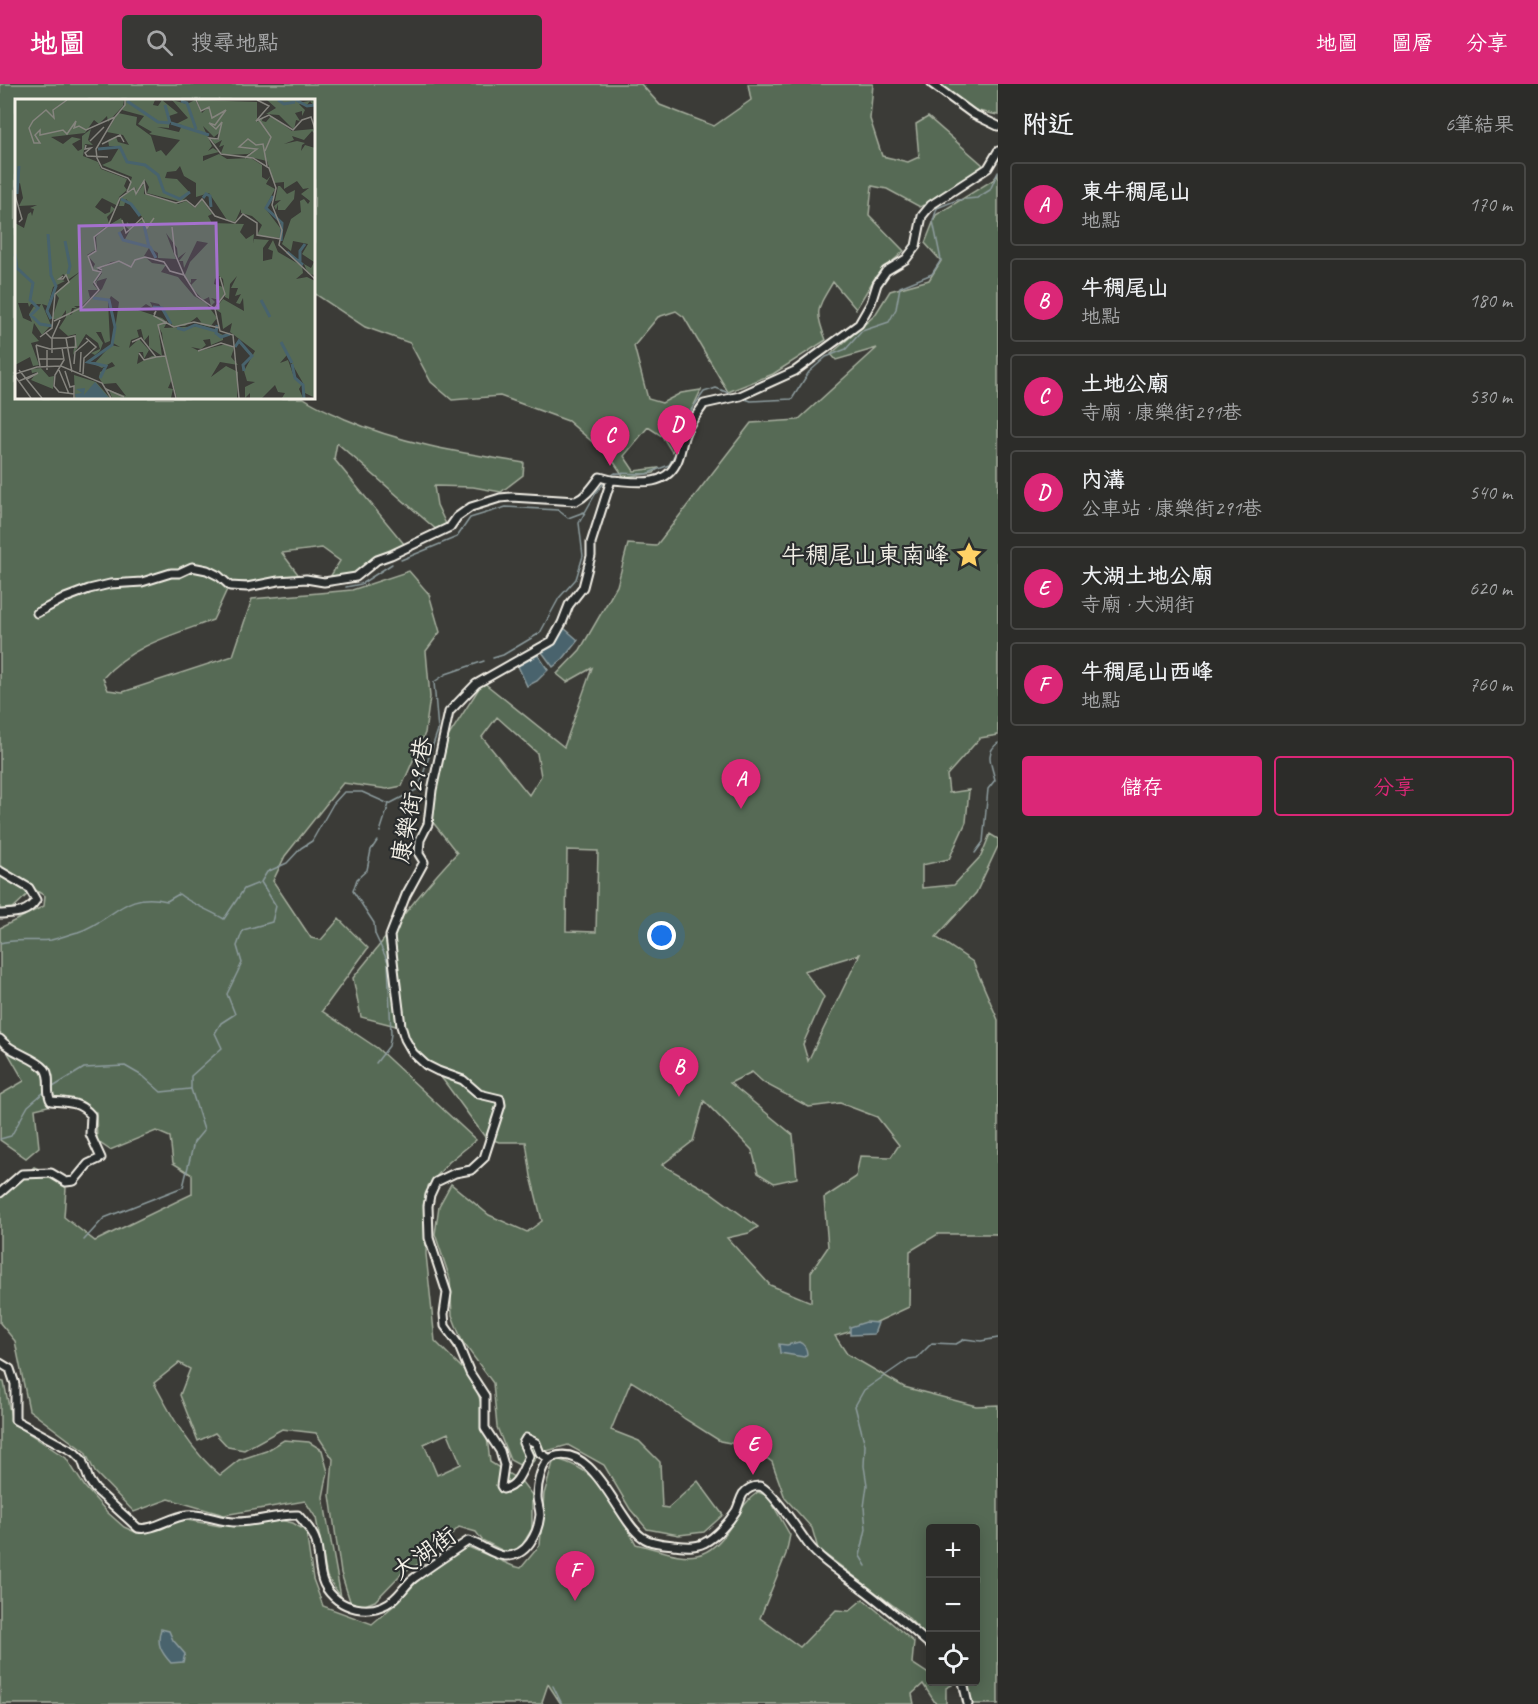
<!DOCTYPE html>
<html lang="zh-TW">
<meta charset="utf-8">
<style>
:root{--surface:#2c2c29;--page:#383835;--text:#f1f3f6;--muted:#a6a7a8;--line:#484846;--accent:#db2777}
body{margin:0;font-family:Caveat,"LXGW WenKai TC",sans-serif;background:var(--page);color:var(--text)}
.controls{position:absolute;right:18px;bottom:18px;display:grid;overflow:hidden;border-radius:6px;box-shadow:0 3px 15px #0003}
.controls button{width:54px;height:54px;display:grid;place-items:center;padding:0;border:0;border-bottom:2px solid var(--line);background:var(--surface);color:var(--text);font:30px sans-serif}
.you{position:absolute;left:662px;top:852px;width:21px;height:21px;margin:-15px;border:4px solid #fff;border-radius:50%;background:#1a73e8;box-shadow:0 0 0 9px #1a73e833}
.badge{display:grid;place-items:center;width:39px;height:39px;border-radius:50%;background:var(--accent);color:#fff;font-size:20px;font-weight:700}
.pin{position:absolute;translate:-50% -50px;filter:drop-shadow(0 2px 3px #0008)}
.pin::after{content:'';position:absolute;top:32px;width:21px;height:18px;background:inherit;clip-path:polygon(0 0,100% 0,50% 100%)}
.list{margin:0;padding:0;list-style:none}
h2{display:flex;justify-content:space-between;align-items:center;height:78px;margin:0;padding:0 24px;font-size:26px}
h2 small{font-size:20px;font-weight:400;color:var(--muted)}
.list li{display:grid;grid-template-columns:39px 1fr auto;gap:18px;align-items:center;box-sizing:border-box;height:84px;margin:0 12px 12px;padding:0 12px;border:2px solid var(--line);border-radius:6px}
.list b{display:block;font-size:22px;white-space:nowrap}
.list p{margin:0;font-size:20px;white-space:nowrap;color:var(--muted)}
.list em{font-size:20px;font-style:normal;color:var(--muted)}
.actions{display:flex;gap:12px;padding:18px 24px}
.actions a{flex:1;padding:14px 0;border:2px solid var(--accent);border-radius:6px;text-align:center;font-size:21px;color:var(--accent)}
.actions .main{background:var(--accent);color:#fff}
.icon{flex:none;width:33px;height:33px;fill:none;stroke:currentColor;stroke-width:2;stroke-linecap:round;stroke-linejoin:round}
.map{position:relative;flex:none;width:998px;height:1620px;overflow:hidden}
header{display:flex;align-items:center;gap:36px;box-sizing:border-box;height:84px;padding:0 30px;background:var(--accent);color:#fff}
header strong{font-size:28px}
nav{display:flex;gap:33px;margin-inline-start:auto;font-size:21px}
.search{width:420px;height:54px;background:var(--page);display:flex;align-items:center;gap:15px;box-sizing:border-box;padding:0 21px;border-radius:6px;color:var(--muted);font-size:22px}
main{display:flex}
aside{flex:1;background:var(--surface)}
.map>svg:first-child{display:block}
</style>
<header>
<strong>地圖</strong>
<div class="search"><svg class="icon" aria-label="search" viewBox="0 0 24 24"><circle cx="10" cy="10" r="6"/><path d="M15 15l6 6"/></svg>搜尋地點</div>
<nav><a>地圖</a><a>圖層</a><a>分享</a></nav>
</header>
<main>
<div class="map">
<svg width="998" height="1620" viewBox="0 0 998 1620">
<rect width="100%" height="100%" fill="#3b3b37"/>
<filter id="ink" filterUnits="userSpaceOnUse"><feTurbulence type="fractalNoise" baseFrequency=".0167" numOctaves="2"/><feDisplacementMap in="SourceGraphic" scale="12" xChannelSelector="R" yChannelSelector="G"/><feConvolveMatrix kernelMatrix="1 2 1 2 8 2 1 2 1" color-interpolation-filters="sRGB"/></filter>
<g filter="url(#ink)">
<!-- green -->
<path fill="#576a54" stroke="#a6ae9e" stroke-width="1.5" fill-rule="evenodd" d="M0,0H641L660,21L714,42L751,16L748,0H873L870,35L882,72L908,78L919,73L916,40L928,33L983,81L950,107L920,123L887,105L872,102L869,131L904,167L876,192L856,225L833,198C817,225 814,226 826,256L773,290L728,308L684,233L676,227L658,233L634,262L648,315L662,319L681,309L701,306L672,368L662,352L648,343L624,372L634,387L658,384L654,389L624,393L611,374L568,337L500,312L452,316L431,298L410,259L365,243L314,209V16H16V314H304C317,323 331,328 345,335C402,360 463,369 524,379L523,391L501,408L473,403L434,402L437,421L446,440L438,447L337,359L334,375L405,461L349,493H330L340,477L322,464L282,469L301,494L230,499L213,536C173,551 132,561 103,594L108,606L123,608L233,572L252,515L352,506L409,487L429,510L440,548L426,567L430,613L425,649L402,702L387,705L343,699L285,772L273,797L311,854L321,856L339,835L368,864L322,927L377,964L476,1056L449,1078L428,1102L426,1170L435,1257L473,1295L484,1328L490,1378L522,1398L532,1411V1445L518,1468L507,1469L482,1456L476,1448L459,1443L423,1478L403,1488L375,1517L357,1524L350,1517L341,1489L330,1411L333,1375L316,1349L282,1345L244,1366L228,1363L215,1349L198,1357L180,1311L190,1285L179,1279L154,1299C172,1333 190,1366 220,1391L239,1376L266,1367L284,1356L309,1358L322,1366L328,1388L323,1413L341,1513L327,1493L316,1434L305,1417L224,1431L169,1415L134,1428L95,1388L85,1368L29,1326L15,1257L0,1239V1114L34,1083L50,1090L66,1104L64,1133L95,1157L192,1110V1091L173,1079L170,1053L156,1047L110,1066L97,1057L96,1028L56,1020L35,1025L39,1063L26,1074L0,1056V1011L24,997L0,955V844L44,822L45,812L0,784ZM448,1349L461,1380L437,1391L424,1360Z
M940,0H998V31L973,26Z
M998,90V651L980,654L947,691L949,709L969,706L966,738L949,775L922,781V804L954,801L981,772L990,750L998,755V762L976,809L936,853L973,878L998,936V1150H938L910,1167L909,1223L866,1243L835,1252L847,1270L904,1303L976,1322L998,1321V1620H972L963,1598H975V1444H930V1557L906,1531L818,1465L812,1444L785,1414L772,1378L751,1363L720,1357L685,1335L652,1310L631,1297L611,1346L639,1357L660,1378L662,1423L668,1424L698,1397L723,1431L704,1448L679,1451L647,1445L630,1425L604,1381L568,1361L540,1369L527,1385L510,1376L497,1343L493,1299L462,1257L452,1231L450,1195L435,1150L439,1122L451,1100L489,1131L527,1148L542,1137L531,1092L526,1058H499L485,1053L444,997L396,942L361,933L353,894C388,852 419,808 457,769L428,732L439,667L483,598L564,663L592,584L567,598L557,590L580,566L617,502L628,460L656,462L751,339L798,336L877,264L836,276L831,270L875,231L890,207L929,196L941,177L925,159L936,131L993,96ZM497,633L537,669L541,692L529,711L482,653ZM567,766L598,767L596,848L566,847ZM860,870L808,977L803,960L824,913L804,887ZM752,988L764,999L809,1023L840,1019L877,1033L899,1061L891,1073L860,1072L856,1093L824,1114L828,1163L811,1188V1218L770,1201L727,1154L749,1149L758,1143L710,1108L662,1081L693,1057L704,1017L752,1066L758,1089L774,1099L797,1094L793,1051L730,999Z
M0,792L29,809L11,826L0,828Z
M0,1297L4,1298L12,1338L66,1374L85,1403L107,1428L124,1443L137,1449L161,1437L187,1436L220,1442L280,1436L293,1439L306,1447L313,1495L323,1522L372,1540L398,1518L423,1491L466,1462L513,1482L521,1484L540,1461L544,1410L554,1375C600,1383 615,1424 636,1460C681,1471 704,1487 732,1440C740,1427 746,1416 758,1408L768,1412L790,1451L786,1470L760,1534L800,1563L836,1526L849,1527L863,1515L914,1558L912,1579L930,1591V1598H949L952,1601L946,1604V1620H936L923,1600L912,1610L914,1620H561L548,1600L542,1618L543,1620H0Z"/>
<!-- water -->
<path fill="#48636d" stroke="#8d9c9e" stroke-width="1.5" d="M564,544L578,556L563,575L553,583L542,568L552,563Z
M538,571L548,586L537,597L527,602L518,582Z
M866,1238L878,1239L874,1250L850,1251V1243Z
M799,1258C804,1260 807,1265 807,1270L804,1273L780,1269L779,1260L787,1261Z
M161,1545L169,1547L173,1556L185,1570L183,1578L171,1579C161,1568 156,1560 161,1545Z"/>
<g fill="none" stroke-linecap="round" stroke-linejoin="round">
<!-- stream -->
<path stroke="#8d9c9e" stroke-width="1.5" d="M742,314L751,317L792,315L809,288L826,273L846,265L862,247L889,238L896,225L900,203L932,190L941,176L933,137L937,124L957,116L977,114L990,106L998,88
M612,391L615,389L646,390L669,381L675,370L681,340L704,308L716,304L734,311
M401,476L457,453L470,434L506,423L558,426L568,434L584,428
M346,503L361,500L392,480
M493,574L503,571L540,549L559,514L576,495L583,472L579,439L597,407L604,399
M380,748L389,720
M975,769L983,758L988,705L995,696C992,681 984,669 998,659
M0,859C16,854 35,858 51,856C60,854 70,850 78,848C114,836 124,806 167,817L179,810C191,820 209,826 224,835L244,805L259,799
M376,979L389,962L391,950L388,878L375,850L374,839L353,807L357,795L367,786L371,766L377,757
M53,1003L84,984L125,982L144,993L161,1008L190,1005
M0,1055L11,1052L28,1022L43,1009
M84,1156L104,1134L183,1103L194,1058L204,1046L191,1005V992L222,964L215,949L221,939L235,930L227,910L242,879L237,862L243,846L272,838L276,822L261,798L267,788L287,779L301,764L312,757L333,720L344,708H362L389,720L418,705L438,646L434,598L446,590L484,577
M866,1482L860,1472L866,1445L864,1423L867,1401L864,1382L865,1361L855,1322L864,1306L909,1275L917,1274L932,1259L956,1260L965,1255L981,1257L998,1254
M553,1602L562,1620"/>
<defs>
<path id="street" d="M932,0L973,30L998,42
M37,529L65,514L89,505L110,500L142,498L171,489H179L192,483L207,486L219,492L230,502L247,503L278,497L306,495L324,498L356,493L377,476L391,471L450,443L457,433L471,423L500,414L511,413L576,417C587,412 593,402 600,393L611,396
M0,787L29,804L36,816C27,830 15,829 0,830
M0,955C12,970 33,972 45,985C52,994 45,1007 51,1017C68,1018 80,1018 91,1031L90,1050L101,1074L88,1080L74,1097L66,1098L51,1089L22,1090L0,1109
M0,1279L10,1285L15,1300V1336L74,1368L82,1376L89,1396L95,1405L138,1444C153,1447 170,1433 187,1431C201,1429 218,1437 233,1438C255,1439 276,1430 298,1431C305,1439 313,1448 316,1458C320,1472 318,1487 324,1500C337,1526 373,1534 395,1514C402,1508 407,1499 414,1494C432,1481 450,1469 468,1457C481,1460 492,1471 505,1472C527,1473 538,1449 540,1431C540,1424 537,1419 537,1413C537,1401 541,1377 553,1373C594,1358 618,1437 642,1453C650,1459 663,1460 673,1461C683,1462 695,1464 704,1459C716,1453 729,1438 736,1427C739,1421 740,1415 743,1410C747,1405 752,1402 759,1402C770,1403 800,1449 808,1460C821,1477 843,1490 860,1503C885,1521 907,1541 930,1561
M550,1375L540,1369L536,1359L526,1354L523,1359L529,1372C523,1384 518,1403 503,1405L501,1402L504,1381L500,1367L485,1344V1312L470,1289L458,1260L445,1242L444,1230L447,1209L429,1154L428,1122L430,1111L436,1098L455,1089L471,1086L484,1074L501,1021L500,1015L479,1010L463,996L438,987L426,981L413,969L405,955L401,942L390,852L406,811L424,778L419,770L420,756L428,740L432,706L449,628L476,600L552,557L562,539L569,521L583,503L591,472V459L611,396C633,397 663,405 676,380C682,370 681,355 688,344C692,336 699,328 704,320L740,312L795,287L859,240L871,219L877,200L886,187L906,175L916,162L922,132L931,121L988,84L998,67
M963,1598L968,1620"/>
</defs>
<!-- street casing -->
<use href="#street" stroke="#f4f1e8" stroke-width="11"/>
<!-- street -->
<use href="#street" stroke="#2a2d2e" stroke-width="7"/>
</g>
</g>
<!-- icons -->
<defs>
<symbol id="sight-bare" viewBox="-9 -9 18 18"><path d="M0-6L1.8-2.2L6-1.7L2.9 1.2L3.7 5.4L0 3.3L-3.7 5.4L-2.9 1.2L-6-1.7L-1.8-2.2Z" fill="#ffd166" stroke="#2a2d2e" stroke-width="2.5" paint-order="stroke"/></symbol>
</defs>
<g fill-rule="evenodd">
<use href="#sight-bare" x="950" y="452" width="38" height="38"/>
</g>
<g text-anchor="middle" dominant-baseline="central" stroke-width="4.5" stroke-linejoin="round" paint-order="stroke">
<!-- poi labels -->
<g font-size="24" fill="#f4f1e8" stroke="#2a2d2e" text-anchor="end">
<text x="949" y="471">牛稠尾山東南峰</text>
</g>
<!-- street labels -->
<g font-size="24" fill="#f4f1e8" stroke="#2a2d2e">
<text transform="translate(412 716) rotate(-79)">康樂街291巷</text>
<text transform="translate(424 1469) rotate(-35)">大湖街</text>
</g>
</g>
<!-- overview -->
<g transform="translate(15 15)">
<rect width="300" height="300" fill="#3b3b37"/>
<path d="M0,1H109L108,7L93,23L92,17L84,25L79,21L70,34L36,38L48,45L57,38L66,40L57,45L63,52L67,50V37L76,30L73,41L78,46L70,45L68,57L83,63L86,70L112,80L109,87L112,91L104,98L103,107L87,99L80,108L90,115L95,113L96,107L100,110L92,118L94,124L80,137V151L72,156L78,169L80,165L73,157L82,152L81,138L89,129L106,119L110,129L104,134L109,142L115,131L111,128L112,123L117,128L129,120L111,100L109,107H104L106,99L119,89L121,96L130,83L129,95L163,105L171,102L180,109L187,101L197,115L193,117L197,124L229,125L225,133L231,140L239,135L238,144L239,140L254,141L248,149V162L257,160L258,152L253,150L258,141L263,153L287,167L288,174L281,180L292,178L300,182V299L290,294L288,284L272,256L265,264L273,261L279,278L287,285L284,290L288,299H267L270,294L263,293L260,286L247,299H235V294L230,299V288L240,283L232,282L229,272L240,252L215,233L217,224L208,230L206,214L200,210L208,200L229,212L228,199L225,205L221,204L226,195L220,197L223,189H216L222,177L215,185L214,200L210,198L208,180L204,177L200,180L199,185L208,188L209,195L205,201L196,199L200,203L196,207L194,198L188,201L178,190L176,186L182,180H176V184L169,178L175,163L193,144L182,142L169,169L168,162H164L171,153L163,159L162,149L151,134L161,160L143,159V154L134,149L129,157L137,164L151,166L146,173L163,178L179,197L191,204L202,219L195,228L184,225L186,223L182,218L170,227H158L144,205L135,203L139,210L131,205L123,211L147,219L152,223L149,229L189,227L208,236V241L196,246L195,240L188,241L191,246L186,250L176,248L184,252L211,245L219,249L216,258L223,266L205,263L196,278L211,267L223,273L222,299H162L157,280L153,289L158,290L156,299H97L94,291L111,297L101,284L88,285L84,279L85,273L100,267L97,263L87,269L79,265L96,246L105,248L98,244L104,203L96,197L93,203L95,242L90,244L86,233H81L88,244L85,252L80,256L76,254L85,250L83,244L71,235L58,256L61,235L53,237L44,229L51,218V211L45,220H37L44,199L40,194L66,172L54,180L48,175L44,180L50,182L38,188L33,207L27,205L36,226L27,236L19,224L17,234L24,242L16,244L24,266L18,267L15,258L0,266V124L9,129L13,115L16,113L17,117L19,110L15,109L22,106L4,107L8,99L5,84L0,86ZM104,162L86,169L87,174L80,184L81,187L82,182L92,179L87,190L69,207L59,210L57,215L55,216L57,209H62L59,207H67L75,199L73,191H83L78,185L86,174L82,171L96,163ZM3,204H13L14,208L16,205H26L23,210L19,207L14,215L17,223L8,219ZM143,227L147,234L150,258L137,257L122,265L124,253H128L129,260L134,251L124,240L114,249L116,241L124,238L122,231L126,230L129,242L134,236V248L147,257ZM111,1H140L138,6L143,7L147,1L163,14L154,17V29L142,28L164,33L167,26L161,25L173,19L157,1L172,5L180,1L187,14L191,10L186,11L182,1L242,3V23L248,18L247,22L251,23L256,17L277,32L298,30L300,35L297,32L289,41L277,37L279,41L269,45L282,42L290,44L287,46L286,52L290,46L300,49V176L293,175L289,165L296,169L299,163L287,155L293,145L278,142L276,152L267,145L276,120L286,113L285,102L289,100L293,105L295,102L286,95L294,89L288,90L282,82L269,90V83L259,84L252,62L231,57L243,49L233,55L211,56L206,54L209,46L204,48L207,41L200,45L194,38L203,41L204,34L199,38L188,27L197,47L193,52L198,49L204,53L188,57V62L204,55L212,60L236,59L247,66V78L252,81L256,76L251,85L260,90L250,109L266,130L265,139L242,136L247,126L237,117L226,114V110L220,123L212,121L194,94L181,98V84L169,77L165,67L161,72L152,73L150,79L162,80L175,94L166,103L132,94L134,88L130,81L121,95L120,88L113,92L117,78L87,66L96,62L105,47H94L93,41L101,38L103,43L114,46L108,36L92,33L103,14L122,18L121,26L136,37L141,53L146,51L151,57L165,41L134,35L137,33L123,25L129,17L107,11ZM252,1H283V4L300,1V8L295,2L292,6L284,5L290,11L287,17V12L280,14L285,22L281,21L279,31L264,16L251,15L261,9ZM263,87H265L272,95L280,91L279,100L270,111H263V105L261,111L259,107L266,101L260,102ZM26,269L34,278L39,277L38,290L16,281L22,273L17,274L16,270ZM59,276L81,283L95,299H60Z" fill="#576a54" fill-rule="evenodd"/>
<path d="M80,283L94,299H61L60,295L67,294L61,290L70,289L69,296Z" fill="#48636d"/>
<path fill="none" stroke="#48636d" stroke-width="3" d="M263,1L269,5L280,3M281,1L292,7L300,6M112,2L143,23L155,24M166,2L172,4L181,30M150,6L155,24M156,24L194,36M83,50L105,48L112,63L130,66L143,76L149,93L165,100L175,93M2,95L4,67M258,97L251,109L267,124L266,142M188,99L191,95L195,97L196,108M106,100L116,105L125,117M129,126L134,148M104,133L108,141L135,148L141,159M33,135L36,176L41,187L32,212L36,220M50,142L55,167L53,175M272,153L288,166M0,155L2,169L18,184L15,201L23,209L16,216L25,225L37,227M285,164V152L290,145M78,199L94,201L100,228L97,246L73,263L91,267L85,279M246,201L255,218M138,208L147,209L156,225M202,226L201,234L206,238L215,235M162,229L169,231L180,226L201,232M266,243L277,264M220,248L224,242L237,257L228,266L229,272M277,265L280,279L288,286L289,299"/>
<path fill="none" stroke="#85847e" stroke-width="1.5" d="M52,1L38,11L39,19L31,11L18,22L14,29L19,44H25L20,36L25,31V36L48,31L52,35L61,22L59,29L64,27L71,31L100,18L81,50L82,59L87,69L113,79L116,83L112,93M181,1L186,12L194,8L197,19L211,11L200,26L194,24L201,30L207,23L203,40L194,39L206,55L238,59L254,69L261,89L257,106L267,131L264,146L300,180M242,1L254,7L241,22L254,16L278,31L287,21L296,18L300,30M100,18L110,6V1M244,21L256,38L250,52M75,42L89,28M87,45L105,36L109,43M71,46L70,50L76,49L70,54L72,57L93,58M230,59L242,50L224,48L233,40L241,46L248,45L252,67M0,96L7,120L4,123M107,121L111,134L127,119L132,129L139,119M157,128L160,155L169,176M87,171L83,169L104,162L116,168L120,161L130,158L149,163L155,172L169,176L182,197L200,210L205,232L218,236L224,299M199,210L210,195L205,178M139,215L141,212L139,217L159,228L179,223L205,229M39,222L68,208L84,191L79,183L86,173L78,171L73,157L81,152L79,138L93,127L105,99L119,89L121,95L129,82L131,95L161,104L171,101L180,108L187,100L200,117L220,124L228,115L242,124V136L266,140M152,223L143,226L161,299M31,234L36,239H51L57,273M25,238L37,229L40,195L54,183L51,176L48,180H44L48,177M117,243L126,239L141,258L150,257M21,246L35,250L61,248L60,237L51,239M21,246L25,267M47,249L49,261L40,276L39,287L44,293L59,295M183,252L206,244L219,248M37,254V239L45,221M124,254L129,261L141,258M24,260H48M59,265L60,253L73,242M4,271L27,299M32,271V251M44,271L54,295M50,272L55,288L59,287V299M65,273L66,253M0,275L22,268L46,267L87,284L96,299M68,275L69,259L81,248L71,239M0,277L16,299M4,282L23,274L12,280M91,290L109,298"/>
<path fill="#a571cd" fill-opacity="0.15" stroke="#a571cd" stroke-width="3" d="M201,124L203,209L66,211L64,127Z"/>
<rect width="300" height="300" fill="none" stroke="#f4f1e8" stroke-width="3"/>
</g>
</svg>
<div class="controls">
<button>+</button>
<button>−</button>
<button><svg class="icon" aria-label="locate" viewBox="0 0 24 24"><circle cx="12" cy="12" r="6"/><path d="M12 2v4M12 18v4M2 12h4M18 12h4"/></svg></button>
</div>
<div class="you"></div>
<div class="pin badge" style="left:741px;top:725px">A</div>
<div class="pin badge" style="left:679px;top:1013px">B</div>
<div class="pin badge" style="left:610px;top:382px">C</div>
<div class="pin badge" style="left:677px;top:371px">D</div>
<div class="pin badge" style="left:753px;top:1391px">E</div>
<div class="pin badge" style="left:575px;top:1517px">F</div>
</div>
<aside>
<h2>附近<small>6筆結果</small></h2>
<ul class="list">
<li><span class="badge">A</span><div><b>東牛稠尾山</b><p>地點</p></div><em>170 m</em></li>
<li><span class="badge">B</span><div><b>牛稠尾山</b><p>地點</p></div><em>180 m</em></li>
<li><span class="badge">C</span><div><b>土地公廟</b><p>寺廟 · 康樂街291巷</p></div><em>530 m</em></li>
<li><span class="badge">D</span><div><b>內溝</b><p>公車站 · 康樂街291巷</p></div><em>540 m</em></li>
<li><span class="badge">E</span><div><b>大湖土地公廟</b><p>寺廟 · 大湖街</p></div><em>620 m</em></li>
<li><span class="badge">F</span><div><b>牛稠尾山西峰</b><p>地點</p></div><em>760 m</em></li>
</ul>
<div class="actions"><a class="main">儲存</a><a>分享</a></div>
</aside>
</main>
